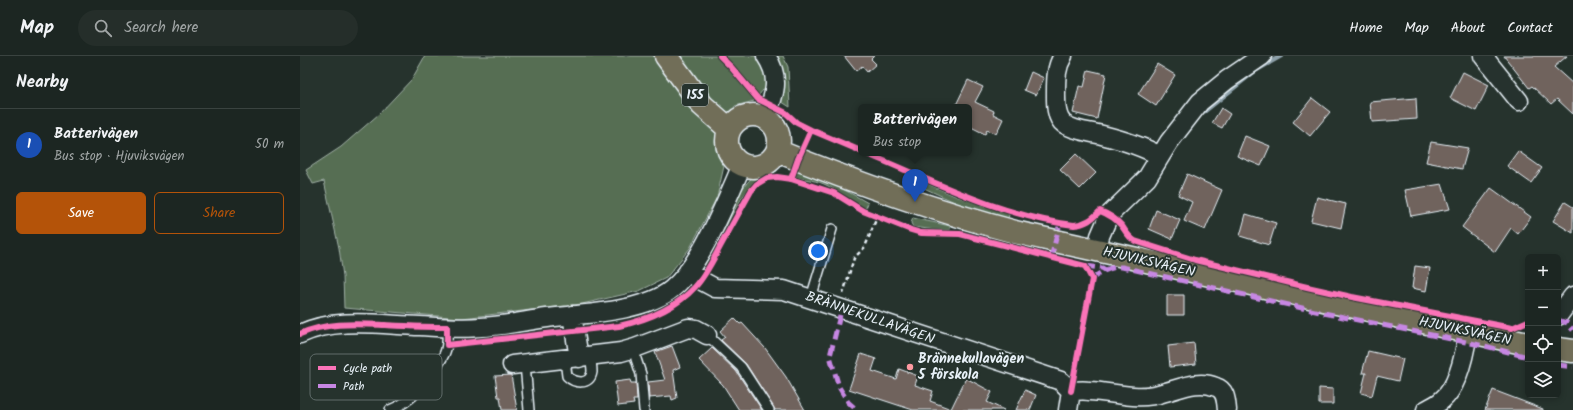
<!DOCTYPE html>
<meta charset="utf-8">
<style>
:root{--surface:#1c2622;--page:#252e2a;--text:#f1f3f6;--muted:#a0a5a5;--line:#3a4340;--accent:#b45309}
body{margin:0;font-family:Kalam,sans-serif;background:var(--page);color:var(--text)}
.controls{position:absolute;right:12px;bottom:12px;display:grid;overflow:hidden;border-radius:6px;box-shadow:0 2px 6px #0003}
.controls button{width:36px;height:36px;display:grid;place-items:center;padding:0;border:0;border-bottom:1px solid var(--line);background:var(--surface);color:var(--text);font:20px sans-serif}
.you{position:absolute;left:518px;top:195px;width:14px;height:14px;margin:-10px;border:3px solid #fff;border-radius:50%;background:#1a73e8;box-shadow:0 0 0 6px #1a73e833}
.badge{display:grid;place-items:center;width:26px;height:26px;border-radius:50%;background:var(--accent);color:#fff;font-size:13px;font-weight:700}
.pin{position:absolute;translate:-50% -33px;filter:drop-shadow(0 1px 2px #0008)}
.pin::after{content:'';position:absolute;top:21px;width:14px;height:12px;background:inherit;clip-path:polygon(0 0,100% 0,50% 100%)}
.popup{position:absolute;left:558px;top:48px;width:114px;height:52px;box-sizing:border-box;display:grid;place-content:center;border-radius:6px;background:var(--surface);filter:drop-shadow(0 1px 3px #0005);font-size:13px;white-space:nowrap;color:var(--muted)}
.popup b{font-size:15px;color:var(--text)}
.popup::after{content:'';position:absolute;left:50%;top:100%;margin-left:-8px;border:8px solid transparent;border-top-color:var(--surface)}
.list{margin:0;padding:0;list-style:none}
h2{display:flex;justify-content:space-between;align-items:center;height:52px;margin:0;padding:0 16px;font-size:17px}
h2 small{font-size:13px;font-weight:400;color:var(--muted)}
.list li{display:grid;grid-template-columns:26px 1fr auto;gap:12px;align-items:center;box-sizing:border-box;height:72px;padding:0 16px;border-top:1px solid var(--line)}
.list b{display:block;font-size:15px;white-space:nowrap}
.list p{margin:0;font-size:13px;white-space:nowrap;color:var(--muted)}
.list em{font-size:13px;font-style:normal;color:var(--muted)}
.actions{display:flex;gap:8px;padding:12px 16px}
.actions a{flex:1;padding:9px 0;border:1px solid var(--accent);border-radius:6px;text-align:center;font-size:14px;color:var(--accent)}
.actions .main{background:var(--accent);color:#fff}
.icon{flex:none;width:22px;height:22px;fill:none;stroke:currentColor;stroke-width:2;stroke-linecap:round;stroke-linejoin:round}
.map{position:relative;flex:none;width:1273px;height:354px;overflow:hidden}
header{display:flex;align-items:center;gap:24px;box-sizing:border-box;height:56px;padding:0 20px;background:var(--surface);border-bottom:1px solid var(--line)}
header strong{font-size:19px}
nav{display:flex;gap:22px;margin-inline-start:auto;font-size:14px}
.search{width:280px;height:36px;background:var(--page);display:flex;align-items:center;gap:10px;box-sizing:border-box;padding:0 14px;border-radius:22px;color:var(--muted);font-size:15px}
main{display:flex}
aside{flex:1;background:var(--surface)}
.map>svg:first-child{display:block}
</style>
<header>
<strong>Map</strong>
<div class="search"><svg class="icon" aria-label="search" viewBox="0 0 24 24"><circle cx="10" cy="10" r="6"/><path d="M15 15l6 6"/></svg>Search here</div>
<nav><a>Home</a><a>Map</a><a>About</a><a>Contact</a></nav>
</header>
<main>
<aside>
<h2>Nearby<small></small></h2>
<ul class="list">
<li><span class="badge" style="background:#1a4fb4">1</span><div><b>Batterivägen</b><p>Bus stop · Hjuviksvägen</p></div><em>50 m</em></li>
</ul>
<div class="actions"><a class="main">Save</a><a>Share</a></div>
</aside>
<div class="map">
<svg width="1273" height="354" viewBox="0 0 1273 354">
<rect width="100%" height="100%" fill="#26332d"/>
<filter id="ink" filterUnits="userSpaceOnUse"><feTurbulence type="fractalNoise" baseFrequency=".025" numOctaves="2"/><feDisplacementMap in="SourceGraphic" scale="8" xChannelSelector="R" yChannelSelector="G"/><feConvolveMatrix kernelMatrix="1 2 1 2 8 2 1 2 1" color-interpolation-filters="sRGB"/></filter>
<g filter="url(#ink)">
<!-- green -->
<path fill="#576e53" stroke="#a0b0a6" d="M125,0H483L488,11L490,51L463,34L454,45L435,50L419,87L424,110L417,141L390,192L366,222L339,235L282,248L162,262L44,252L43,220L39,192L24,125L13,128L6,114L41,91L79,58L112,23Z
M472,113H477V115C471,116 465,118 460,122C438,138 422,180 411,204L407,209H405L404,207C415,185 436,134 454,120C460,117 466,115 472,113Z
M490,114C518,120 544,133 568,147L566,152H564C550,145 538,134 524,128C513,123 500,124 491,119Z
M625,127L655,140L707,157L709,159L708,162L670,153L624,132Z
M613,162L650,170V174H636L613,171L611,167Z"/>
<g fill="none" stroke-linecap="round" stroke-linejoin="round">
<!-- stream -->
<path stroke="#8da0a9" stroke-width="4.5" d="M905,55L955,15L981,0"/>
</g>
<!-- building -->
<path fill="#70635d" stroke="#e8f1f8" d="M544,0H574L571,3L576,8L567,16L562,10L556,15Z
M1204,0H1267L1254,11L1273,28V58L1257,43L1251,48L1232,30L1229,32Z
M857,8L875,19L856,50L838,38Z
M788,14L806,18L797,63L773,57L779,30L784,31Z
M731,16L744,22L736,39L724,34Z
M1163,16L1189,29L1176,55L1150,42Z
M668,24L683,31L675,46L694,55L693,58L703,63L696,78L687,74L685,78L669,70V51H655Z
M1012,42L1030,56L1010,80L993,66Z
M1116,42L1117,63L1072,66L1070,46Z
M921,52L930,58L922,72L912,67Z
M945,80L970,90L961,110L937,100Z
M1131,86L1168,92L1162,113L1126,106Z
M1218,95L1242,112L1231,127L1207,110Z
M776,98L796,117L780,133L760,114Z
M887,118L922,134L905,174L884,165L892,146L878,139Z
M1142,128L1150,153L1111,160L1105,134Z
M1191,132L1231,161L1218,178L1211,172L1195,196L1162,171Z
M1017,141L1046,148L1041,172L1011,165Z
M1265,146L1273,151V177L1253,165Z
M856,154L880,164L872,183L849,173Z
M946,158L976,167L969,189L940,180Z
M1115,210L1130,212L1126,235L1112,232Z
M867,239H884V259H867Z
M434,262L440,268L442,267L465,292L486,321L505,354H475L446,308L421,284L425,281L420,275Z
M894,287L896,308L870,311L868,290Z
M372,290L380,311L373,314L377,342L372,344L371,340L349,342L348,326L365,324L355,296Z
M412,292L436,315L462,354H439L423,329L399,304Z
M1068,295L1103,303L1098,325L1077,320L1072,340L1061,337L1066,317H1062Z
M561,298L576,303L572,315L596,323L599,313L618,320L615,329L633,335L630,345L651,353L666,322L692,336L687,346L704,354H613L549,333Z
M211,319L217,354H202L200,341H198L195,320Z
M330,324L331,327H336L337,344H333L334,348L318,350L315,326Z
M1019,332L1033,333V348H1019Z
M725,334L736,339L730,354H716Z
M1193,334L1243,353V354H1185Z"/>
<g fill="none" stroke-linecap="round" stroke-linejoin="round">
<defs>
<path id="lane" d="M511,242L532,173
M407,279L441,311L469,354
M335,292L336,303L341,318L344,354
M265,304L267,320C274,327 290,330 292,316C292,311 291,305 290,300
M86,307L118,334
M225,308L229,354
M90,354C97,351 103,348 109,343C118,336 144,304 146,293C148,286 147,279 147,271"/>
<path id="street" d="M763,0C756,11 756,23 756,36C756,45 755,61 764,68C774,75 791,76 802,79C822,84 842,90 860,100
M1183,0L1219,45
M465,62C475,39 481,22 466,0
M797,194L800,180L809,159L847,122L869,86L900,46L927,24L962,0
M388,215L400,224L415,232L484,234L761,325L771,335L768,354
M272,259L279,302
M1258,260L1273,240
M0,278C37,261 81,269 120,270C140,271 161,273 181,271C203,270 225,265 247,262C282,258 345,256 372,233C401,209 426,145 442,109
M212,309L321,296L335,292L388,272L396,273L407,279
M771,335C777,335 783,334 789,335C814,336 838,345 862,337C879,333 898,323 916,331C926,334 926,345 927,354
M1126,354C1131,351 1138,348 1142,344C1158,331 1165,296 1168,276"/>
<path id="primary" d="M366,0L402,49L429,73
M427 85a26 26 0 1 1 52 0a26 26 0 1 1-52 0Z
M477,95C556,127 636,155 719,177L1155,273L1228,288
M1258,293L1273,295"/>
</defs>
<!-- lane casing -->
<use href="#lane" stroke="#e8f1f8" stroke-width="12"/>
<!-- street casing -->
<use href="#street" stroke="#e8f1f8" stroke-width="21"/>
<!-- primary casing -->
<use href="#primary" stroke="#e8f1f8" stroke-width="25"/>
<!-- path -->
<path stroke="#e8f1f8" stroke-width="2.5" stroke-dasharray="4 3" stroke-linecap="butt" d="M543,238L554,202L565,191L577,161"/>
<!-- lane -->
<use href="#lane" stroke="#26332d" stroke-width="9"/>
<!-- street -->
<use href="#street" stroke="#26332d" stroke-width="18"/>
<!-- primary -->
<use href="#primary" stroke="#716e59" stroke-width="22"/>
<!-- quiet -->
<path stroke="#c787e3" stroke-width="5" stroke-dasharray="10 5" stroke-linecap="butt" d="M751,202L760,167
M785,210L802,212L807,215
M792,223C800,216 812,210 822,211L1024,257L1185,290L1228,301
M540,259L530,300L539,331L548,346L557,354
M1258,264L1267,267L1273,274
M1258,309L1273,311"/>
<defs>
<path id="cycleway" d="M420,0L431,11L458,43L486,57L497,67L511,74L561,95
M565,97C633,125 700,160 774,169C786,168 792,163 800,155C808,158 816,163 822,170C826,176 828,181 835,185L895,204L1007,231L1052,241L1212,272L1228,265
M491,123L498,103L511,74
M0,278C27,266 56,268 85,269C106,270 126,271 147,271V289L319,270C346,264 376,252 395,231C406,219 413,204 421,189C431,171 441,153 451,135L457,128L467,122L477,121L491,123L534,137L563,155L611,174L621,177L660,178L785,210L792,223L771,335"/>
</defs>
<!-- cycleway casing -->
<use href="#cycleway" stroke="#26332d" stroke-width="8"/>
<!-- cycleway -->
<use href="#cycleway" stroke="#fb73b8" stroke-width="6"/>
</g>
</g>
<!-- markers -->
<circle fill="#ff9aa2" stroke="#26332d" stroke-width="1.5" cx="610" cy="311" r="4"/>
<g text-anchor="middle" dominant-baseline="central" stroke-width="4" stroke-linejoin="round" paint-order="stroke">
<!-- shield labels -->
<rect fill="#26332d" stroke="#aeb8bb" stroke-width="1" x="382" y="28" width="26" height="22" rx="3"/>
<g font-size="13" font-weight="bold" fill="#e8f1f8">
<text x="395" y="39">155</text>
</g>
<!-- street labels -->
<g font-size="14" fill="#e8f1f8" stroke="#26332d">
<text transform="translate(849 206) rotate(13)">HJUVIKSVÄGEN</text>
<text transform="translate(570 262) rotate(19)">BRÄNNEKULLAVÄGEN</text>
<text transform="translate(1165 275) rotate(12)">HJUVIKSVÄGEN</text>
</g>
<!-- poi labels -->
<g font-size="14" font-weight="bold" fill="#e8f1f8" stroke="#26332d" text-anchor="start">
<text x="618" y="303">Brännekullavägen<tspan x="618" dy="16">5 förskola</tspan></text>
</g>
</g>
<!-- legend -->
<rect x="10" y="298" width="132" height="46" rx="6" fill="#26332d" stroke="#606c6a" stroke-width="1"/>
<rect x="18" y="310" width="18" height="4" fill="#fb73b8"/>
<rect x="18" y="328" width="18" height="4" fill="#c787e3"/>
<g font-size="11" fill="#e8f1f8">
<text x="43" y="316">Cycle path</text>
<text x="43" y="334">Path</text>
</g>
</svg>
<div class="controls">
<button>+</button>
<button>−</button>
<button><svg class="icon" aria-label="locate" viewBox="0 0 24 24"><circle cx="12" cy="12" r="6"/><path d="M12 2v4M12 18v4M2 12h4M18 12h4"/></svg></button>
<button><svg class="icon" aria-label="layers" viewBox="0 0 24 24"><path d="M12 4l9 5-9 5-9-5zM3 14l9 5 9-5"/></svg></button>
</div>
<div class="you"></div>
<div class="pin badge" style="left:615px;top:146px;background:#1a4fb4">1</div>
<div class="popup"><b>Batterivägen</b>Bus stop</div>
</div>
</main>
